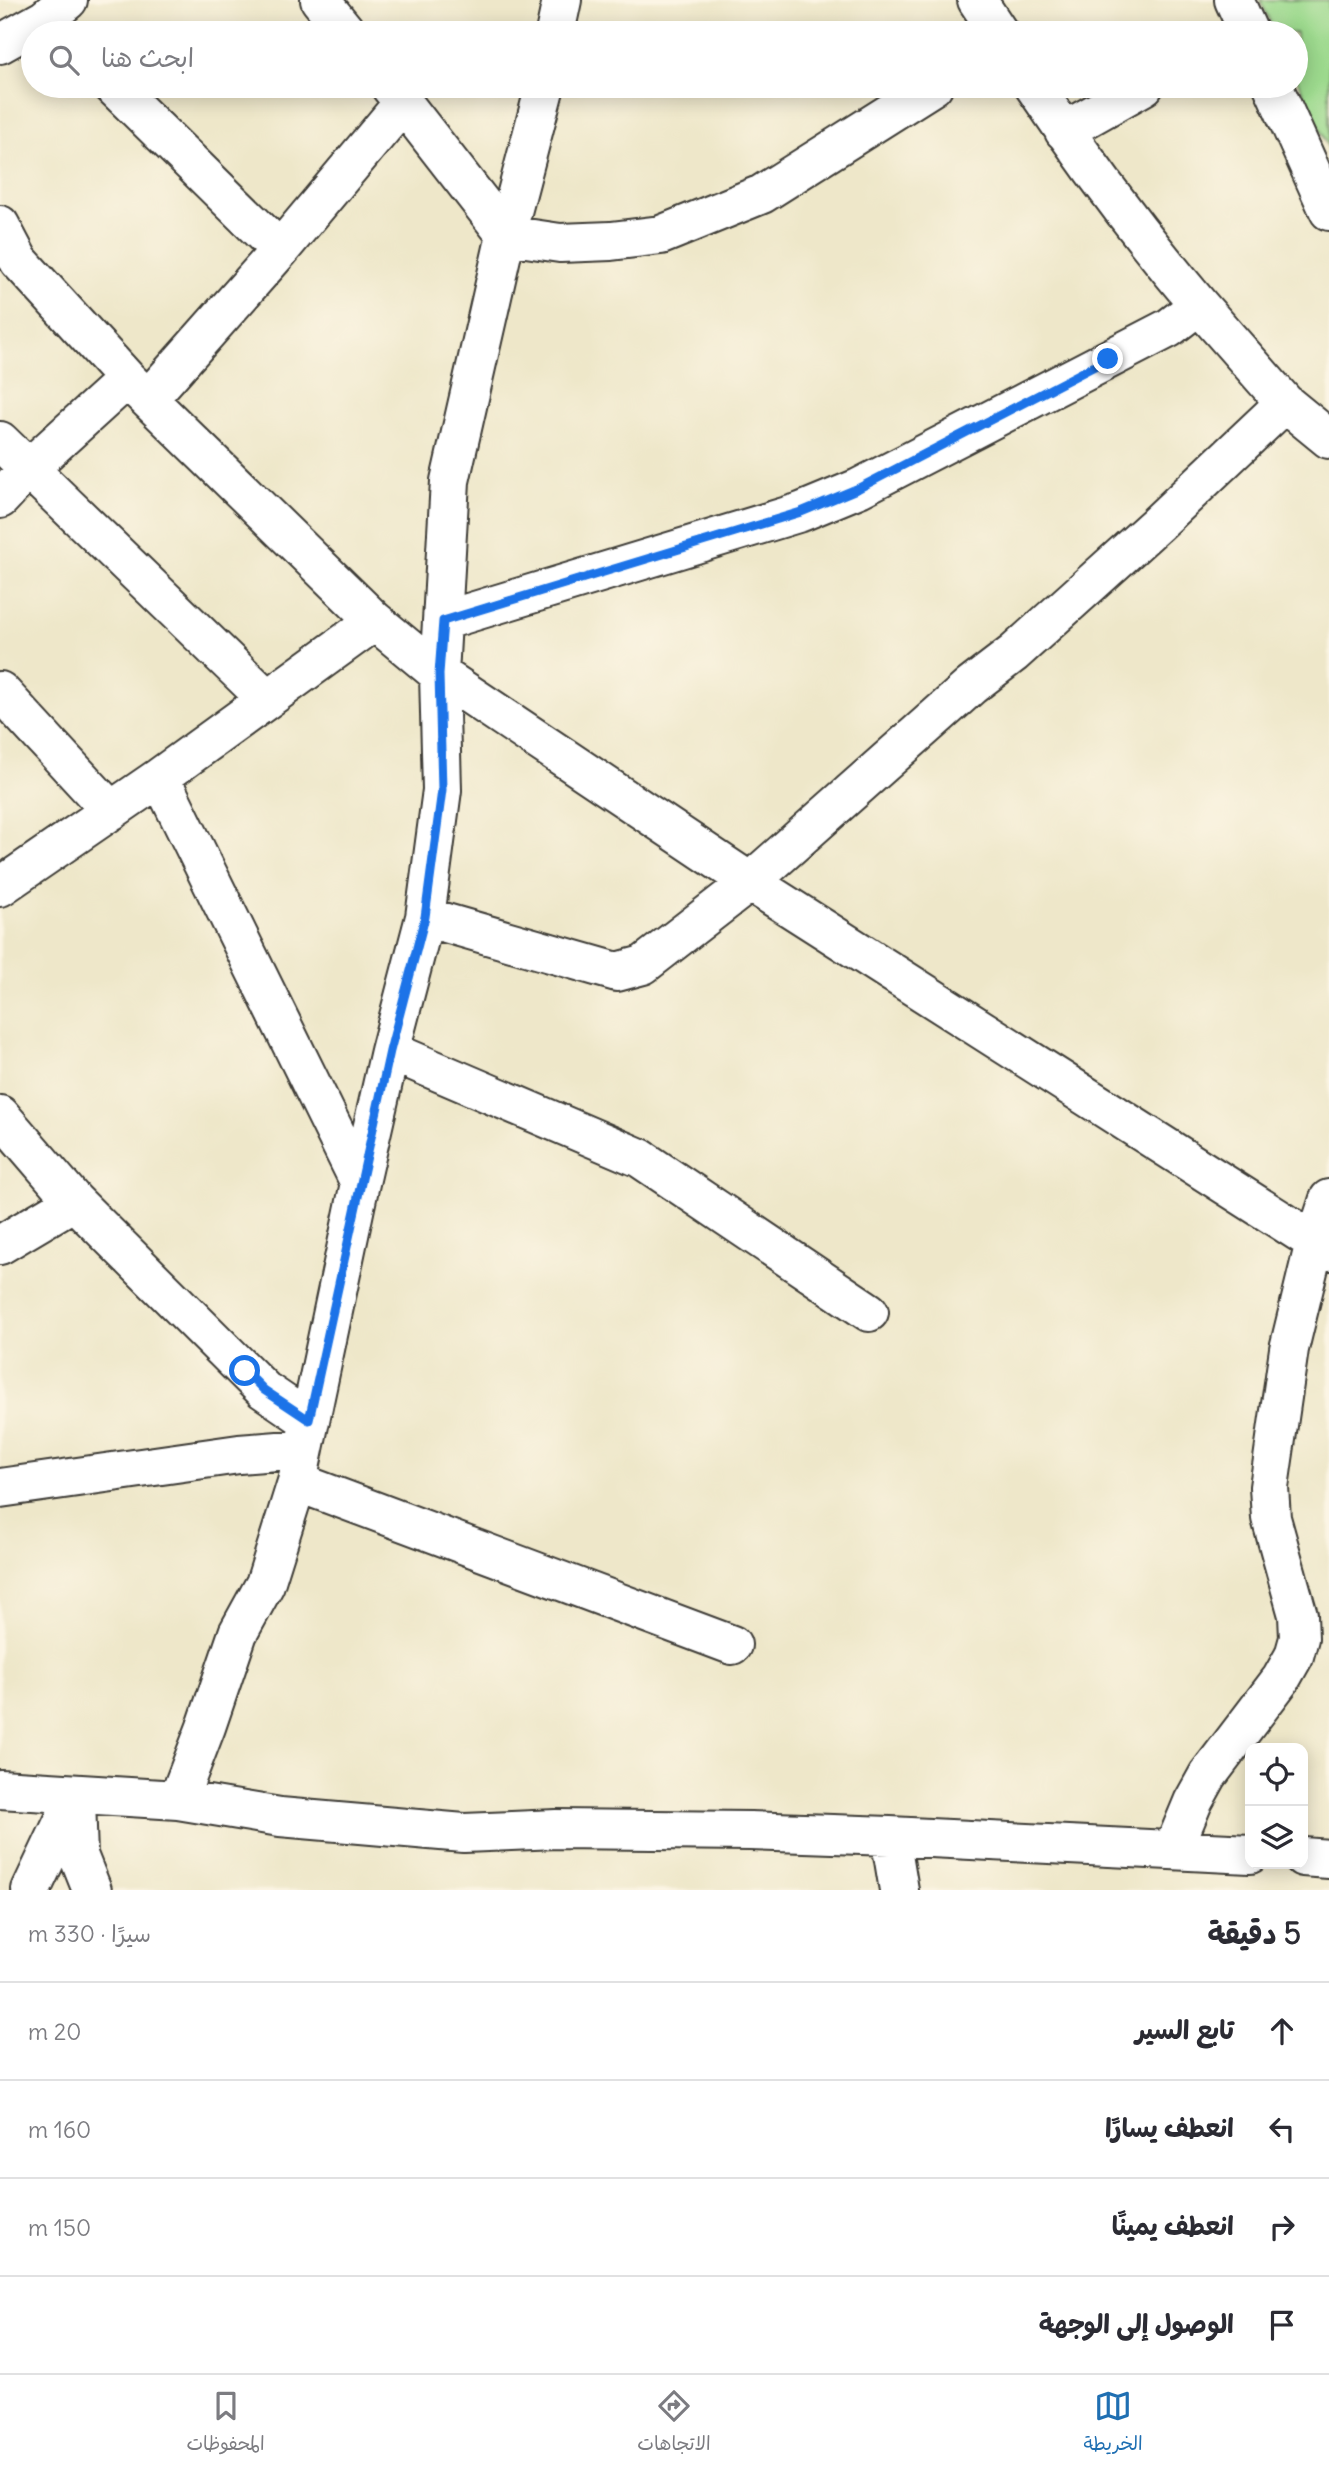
<!DOCTYPE html>
<html lang="ar">
<meta charset="utf-8">
<style>
:root{--surface:#fff;--page:#f7f7f7;--text:#2b2b33;--muted:#7c7c81;--line:#e1e1e2;--accent:#1f6fb2}
body{margin:0;font-family:Delius,"Playpen Sans Arabic",sans-serif;background:var(--page);color:var(--text);direction:rtl}
.controls{position:absolute;right:21px;bottom:21px;display:grid;overflow:hidden;border-radius:14px;box-shadow:0 4px 18px #0003}
.controls button{width:63px;height:63px;display:grid;place-items:center;padding:0;border:0;border-bottom:2px solid var(--line);background:var(--surface);color:var(--text);font:35px sans-serif}
.stop{position:absolute;width:21px;height:21px;margin:-16px;border:5px solid #1a73e8;border-radius:50%;background:#fff}
.stop.end{background:#1a73e8;border-color:#fff;box-shadow:0 2px 7px #0008}
.list{margin:0;padding:0;list-style:none}
h2{display:flex;justify-content:space-between;align-items:center;height:91px;margin:0;padding:0 28px;font-size:30px}
h2 small{font-size:23px;font-weight:400;color:var(--muted)}
.list li{display:grid;grid-template-columns:46px 1fr auto;gap:21px;align-items:center;box-sizing:border-box;height:98px;padding:0 28px;border-top:2px solid var(--line)}
.list b{display:block;font-size:26px;white-space:nowrap}
.list em{font-size:23px;font-style:normal;color:var(--muted)}
.icon{flex:none;width:38px;height:38px;fill:none;stroke:currentColor;stroke-width:2;stroke-linecap:round;stroke-linejoin:round}
.map{position:relative;flex:none;width:1329px;height:1890px;overflow:hidden;direction:ltr}
.search{position:absolute;background:var(--surface);box-shadow:0 4px 18px #0003;left:21px;right:21px;top:21px;height:77px;display:flex;align-items:center;gap:18px;box-sizing:border-box;padding:0 24px;border-radius:38px;color:var(--muted);font-size:26px}
.sheet{height:483px;background:var(--surface)}
nav{display:flex;justify-content:space-around;align-items:center;box-sizing:border-box;height:98px;border-top:2px solid var(--line);background:var(--surface);font-size:19px;color:var(--muted)}
nav a{display:grid;justify-items:center;gap:4px}
nav .on{color:var(--accent)}
.map>svg:first-child{display:block}
</style>
<div class="map">
<svg width="1329" height="1890" viewBox="0 0 1329 1890">
<rect width="100%" height="100%" fill="#fcf5e5"/>
<filter id="ink" filterUnits="userSpaceOnUse"><feTurbulence type="fractalNoise" baseFrequency=".0143" numOctaves="2"/><feDisplacementMap in="SourceGraphic" scale="14" xChannelSelector="R" yChannelSelector="G"/><feConvolveMatrix kernelMatrix="1 2 1 2 8 2 1 2 1" color-interpolation-filters="sRGB"/></filter>
<filter id="wash" filterUnits="userSpaceOnUse"><feTurbulence type="fractalNoise" baseFrequency=".00686" numOctaves="4" result="noise"/><feDisplacementMap in="SourceGraphic" scale="28" xChannelSelector="R" yChannelSelector="G"/><feGaussianBlur stdDeviation="1.57" result="paint"/><feColorMatrix in="noise" values="0 0 0 0 0 0 0 0 0 0 0 0 0 0 0 0 0 1.4 0 .05"/><feComposite in="paint" operator="in"/></filter>
<g filter="url(#wash)">
<rect width="100%" height="100%" fill="#eee7c9"/>
<!-- green -->
<path fill="#9cd98d" stroke="#5c7a54" stroke-width="2" d="M1260,0H1329V149L1296,77V33H1275Z"/>
</g>
<g filter="url(#ink)">
<g fill="none" stroke-linecap="round" stroke-linejoin="round">
<defs>
<path id="minor" d="M320,0L347,33
M977,0L999,33
M1234,0L1249,33
M555,33L562,0
M0,44L45,19L68,0
M113,86L280,250
M390,86L506,235L560,243L611,241L661,235L762,194L933,86
M1273,86L1329,211
M1064,131L1144,86
M0,225L19,261L127,379L375,621L439,674L750,882L1329,1251
M1199,305L1285,403L1329,439
M148,399L280,250L404,102
M0,441L267,699
M0,499L29,468L127,379
M442,621L801,512L859,488L1169,328L1199,305C1140,235 1085,162 1034,86
M0,691L111,811
M160,777L360,1183
M0,887L160,777L375,621
M425,917L617,972L643,965L750,882L971,686L1014,653L1157,524L1285,403
M390,1051L640,1158L869,1312
M0,1115L74,1201L264,1390L308,1420
M0,1245L74,1201
M297,1482L732,1645
M0,1488L239,1454L303,1449
M0,1789L178,1800L280,1817L464,1833L556,1829L750,1831L890,1836L1250,1854
M76,1800L78,1855L92,1890
M178,1800L206,1727L238,1633L265,1584L297,1482L360,1183L390,1051L425,917L442,790L439,674L450,481L506,235L545,86
M890,1836L899,1890
M1173,1850L1193,1802L1208,1775L1281,1679L1294,1656L1299,1638L1298,1615L1271,1518L1269,1487L1289,1349L1315,1242L1329,1199
M1303,1857L1329,1859
M31,1890L76,1795"/>
</defs>
<!-- minor casing -->
<use href="#minor" stroke="#3c3a36" stroke-width="42"/>
<!-- minor -->
<use href="#minor" stroke="#fff" stroke-width="38"/>
</g>
</g>
<g fill="none" stroke-linecap="round" stroke-linejoin="round" filter="url(#ink)">
<!-- route -->
<path stroke="#1a73e8" stroke-width="9" d="M245,1371L264,1390L309,1420L390,1051L425,917L442,790L439,674L443,621L801,512L859,488L1108,359"/>
</g>
</svg>
<div class="controls">
<button><svg class="icon" aria-label="locate" viewBox="0 0 24 24"><circle cx="12" cy="12" r="6"/><path d="M12 2v4M12 18v4M2 12h4M18 12h4"/></svg></button>
<button><svg class="icon" aria-label="layers" viewBox="0 0 24 24"><path d="M12 4l9 5-9 5-9-5zM3 14l9 5 9-5"/></svg></button>
</div>
<div class="stop" style="left:245px;top:1371px"></div>
<div class="stop end" style="left:1108px;top:359px"></div>
<div class="search"><svg class="icon" aria-label="search" viewBox="0 0 24 24"><circle cx="10" cy="10" r="6"/><path d="M15 15l6 6"/></svg>ابحث هنا</div>
</div>
<section class="sheet">
<h2>5 دقيقة<small>سيرًا · 330 m</small></h2>
<ul class="list">
<li><svg class="icon" aria-label="ahead" viewBox="0 0 24 24"><path d="M12 20V5M6 11l6-6 6 6"/></svg><div><b>تابع السير</b></div><em>20 m</em></li>
<li><svg class="icon" aria-label="left" viewBox="0 0 24 24"><path d="M17 20v-9H6M10 6l-5 5 5 5"/></svg><div><b>انعطف يسارًا</b></div><em>160 m</em></li>
<li><svg class="icon" aria-label="right" viewBox="0 0 24 24"><path d="M7 20v-9h11M14 6l5 5-5 5"/></svg><div><b>انعطف يمينًا</b></div><em>150 m</em></li>
<li><svg class="icon" aria-label="arrive" viewBox="0 0 24 24"><path d="M6 21V4h12l-3 4 3 4H6"/></svg><div><b>الوصول إلى الوجهة</b></div></li>
</ul>
</section>
<nav>
<a class="on"><svg class="icon" aria-label="map" viewBox="0 0 24 24"><path d="M3 6l6-2 6 2 6-2v14l-6 2-6-2-6 2zM9 4v14M15 6v14"/></svg>الخريطة</a>
<a><svg class="icon" aria-label="directions" viewBox="0 0 24 24"><path d="M12 3l9 9-9 9-9-9zM9 14v-3h6M13 9l2 2-2 2"/></svg>الاتجاهات</a>
<a><svg class="icon" aria-label="saved" viewBox="0 0 24 24"><path d="M7 4h10v16l-5-4-5 4z"/></svg>المحفوظات</a>
</nav>
